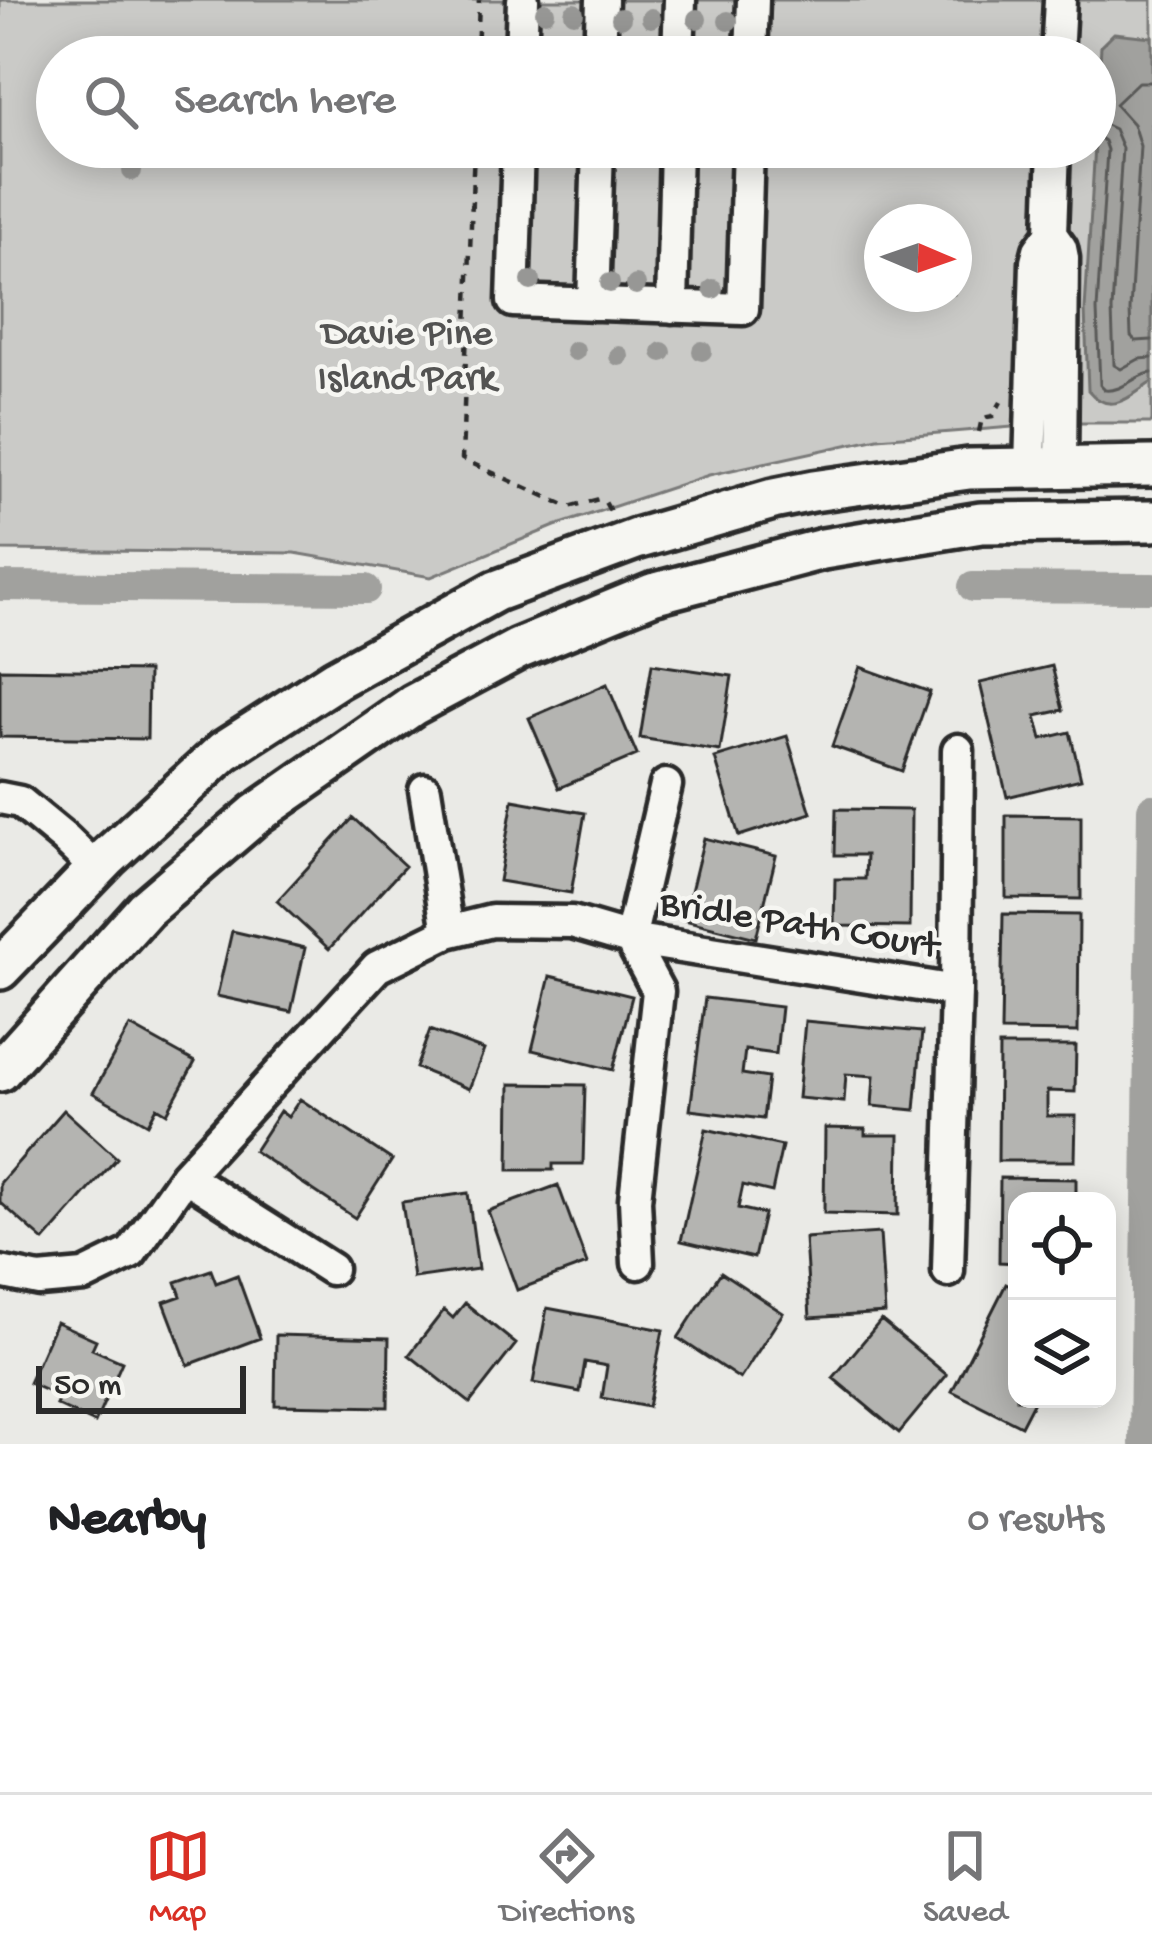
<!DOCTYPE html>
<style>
:root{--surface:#fff;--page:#f2f2f2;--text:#202124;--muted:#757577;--line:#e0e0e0;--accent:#d93025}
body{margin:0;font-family:"Gochi Hand",sans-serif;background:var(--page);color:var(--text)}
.controls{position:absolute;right:36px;bottom:36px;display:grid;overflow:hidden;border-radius:24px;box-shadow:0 6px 30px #0003}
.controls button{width:108px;height:108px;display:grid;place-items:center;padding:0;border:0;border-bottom:3px solid var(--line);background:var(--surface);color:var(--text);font:60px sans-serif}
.compass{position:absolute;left:864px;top:204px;width:108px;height:108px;border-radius:50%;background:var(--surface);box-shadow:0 6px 30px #0003;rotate:92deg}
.scale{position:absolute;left:36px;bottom:30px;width:210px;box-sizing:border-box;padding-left:12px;border:6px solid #2b2b2b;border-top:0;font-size:33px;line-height:42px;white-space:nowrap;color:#2b2b2b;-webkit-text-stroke:9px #f6f6f2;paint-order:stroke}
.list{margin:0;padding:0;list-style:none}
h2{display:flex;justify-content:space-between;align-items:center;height:156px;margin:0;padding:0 48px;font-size:51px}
h2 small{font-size:39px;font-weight:400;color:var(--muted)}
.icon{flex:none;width:66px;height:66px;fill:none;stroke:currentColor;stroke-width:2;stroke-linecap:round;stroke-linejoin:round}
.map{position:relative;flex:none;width:1152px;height:1444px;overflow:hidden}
.search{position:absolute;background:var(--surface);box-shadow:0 6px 30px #0003;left:36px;right:36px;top:36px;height:132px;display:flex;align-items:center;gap:30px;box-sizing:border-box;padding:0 42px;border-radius:66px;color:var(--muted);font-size:45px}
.sheet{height:348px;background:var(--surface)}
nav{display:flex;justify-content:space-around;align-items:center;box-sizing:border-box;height:168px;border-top:3px solid var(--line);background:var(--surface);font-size:33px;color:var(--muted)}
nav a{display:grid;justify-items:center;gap:6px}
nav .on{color:var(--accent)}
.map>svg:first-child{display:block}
</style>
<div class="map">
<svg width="1152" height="1444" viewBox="0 0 1152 1444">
<rect width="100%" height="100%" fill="#eaeae6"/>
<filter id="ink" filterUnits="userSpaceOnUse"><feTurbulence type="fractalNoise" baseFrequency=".00833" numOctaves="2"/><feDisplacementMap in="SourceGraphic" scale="24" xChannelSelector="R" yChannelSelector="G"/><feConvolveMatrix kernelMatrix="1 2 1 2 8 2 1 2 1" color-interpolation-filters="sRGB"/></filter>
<g filter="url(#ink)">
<!-- green -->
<path fill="#cacac7" stroke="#7a7a79" stroke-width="3" fill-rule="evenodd" d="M0,0H1152V423H1060L878,438L709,475L555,526L431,577L295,553L0,550ZM57,57H1095V147H57ZM882,222H954V294H882Z"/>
<!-- water -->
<path fill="#a1a19e" stroke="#727270" stroke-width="3" d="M1114,33L1152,37V382C1129,397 1110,417 1088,390L1085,310L1101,46Z"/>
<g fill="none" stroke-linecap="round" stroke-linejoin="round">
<!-- shore -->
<path stroke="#5a5a59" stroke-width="3" d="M1152,82H1138L1115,104L1133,124L1140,146L1130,310L1131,336L1136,341L1152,340
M1095,120L1114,129L1122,148L1112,310L1114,365L1121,369L1139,359L1152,358
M1095,135L1104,141L1107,150L1097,310L1100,385L1105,390C1124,392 1134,374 1152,373"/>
<!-- canal -->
<path stroke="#a1a19e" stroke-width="30" d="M0,586L366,589
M973,587L1152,588
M1144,1444L1152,809"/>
</g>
<!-- building -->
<path fill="#b4b4b1" stroke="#2b2b2b" stroke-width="3" d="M652,664L732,676L720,751L640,738Z
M1052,666L1063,710L1036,716L1042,739L1070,732L1081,779L1007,797L980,683Z
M860,667L930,692L902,771L832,746Z
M0,669L148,671L147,739L0,737Z
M607,684L637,755L559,788L529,718Z
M787,736L811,813L739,836L715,758Z
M513,800L585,813L571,893L499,881Z
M836,809L911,810L910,927L834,926L835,879H865L866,855H835Z
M1006,815L1081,816V899L1006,898Z
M353,818L405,866L329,949L277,901Z
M704,838L776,856L756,938L684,920Z
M1003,914L1079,915L1078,1032L1001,1031Z
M232,931L305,948L291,1012L217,996Z
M550,976L632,996L613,1070L532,1050Z
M705,998L781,1007L776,1054L745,1050L742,1074L768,1078L763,1119L690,1110Z
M805,1021L922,1032L915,1110L872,1106L874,1076L846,1074L844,1102L798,1098Z
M130,1026L195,1062L167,1113L157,1107L148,1124L93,1093Z
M430,1030L484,1050L469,1089L416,1068Z
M999,1046H1076L1075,1092L1047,1091V1116H1076L1075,1161H998Z
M510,1084L585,1085L583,1164H553V1170H509Z
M300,1099L392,1160L355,1218L254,1151L280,1111L288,1117Z
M64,1110L117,1158L44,1241L0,1202V1183Z
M825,1128L865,1129V1135H899L898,1215L824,1213Z
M706,1129L782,1146L772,1192L743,1185L738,1208L764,1214L754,1258L681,1241Z
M1000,1178L1076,1179V1201H1017V1263L999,1262Z
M558,1185L587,1264L517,1290L488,1211Z
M468,1193L478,1269L413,1278L402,1202Z
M880,1233L885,1313L810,1318L805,1238Z
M211,1270L216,1283L237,1275L260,1338L188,1365L164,1302L181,1296L176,1282Z
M721,1272L783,1313L740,1379L678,1338Z
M1006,1284L1017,1289V1399H1035L1021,1426L952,1391Z
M465,1303L516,1344L470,1403L409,1355L444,1310L453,1318Z
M547,1308L663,1330L648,1407L602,1398L607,1366L585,1362L580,1392L533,1383Z
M881,1320L947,1375L899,1433L833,1378Z
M56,1322L96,1340L92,1349L122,1362L95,1423L56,1405L60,1397L29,1383Z
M276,1335L389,1338L388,1407L275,1405Z"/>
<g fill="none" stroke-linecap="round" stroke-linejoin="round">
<defs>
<path id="minor" d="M521,57L523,0
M600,57L602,0
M678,57L680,0
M751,57L753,0
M1057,57L1060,0
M518,147L513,301L743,309L748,147
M1051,234L1061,248L1063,258L1061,467
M593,304L598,147
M672,307L676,147
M1030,468L1036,262L1039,250L1051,234L1054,147
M425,790L448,932
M0,798L20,802L65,839L96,869
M185,1176L331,1269
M638,1263L635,1200L658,991L630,939L666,785
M948,1271L956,991L958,750
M0,1272L39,1280L84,1276L131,1253L185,1176L377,967L448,932L492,921L572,922L630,939L956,991"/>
<path id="major" d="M0,969L108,857L224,751L336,679L496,591L636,539L773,499L813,491L969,469L1152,466
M0,1071L145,909L256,814L413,705L518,649L652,594L823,549L981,523L1152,521"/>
</defs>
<!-- minor casing -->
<use href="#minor" stroke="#2b2b2b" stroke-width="39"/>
<!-- major casing -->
<use href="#major" stroke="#2b2b2b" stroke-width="48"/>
<!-- path -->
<path stroke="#2b2b2b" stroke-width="4.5" stroke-dasharray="9 9" stroke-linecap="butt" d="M477,57L479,0
M474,147L462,459L569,507L599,499L605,502L610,511
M979,432L982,418L993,416L1001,402"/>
<!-- minor -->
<use href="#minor" stroke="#f6f6f2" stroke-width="30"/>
<!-- major -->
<use href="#major" stroke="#f6f6f2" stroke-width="39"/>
</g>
<!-- trees -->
<g fill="#979795">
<circle cx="545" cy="12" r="10"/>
<circle cx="574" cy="13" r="10"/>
<circle cx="621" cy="18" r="10"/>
<circle cx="651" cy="18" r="10"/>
<circle cx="697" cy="19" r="10"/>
<circle cx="728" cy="21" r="10"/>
<circle cx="132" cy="171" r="10"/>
<circle cx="531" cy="281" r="10"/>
<circle cx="610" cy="283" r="10"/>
<circle cx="636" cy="285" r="10"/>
<circle cx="713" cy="289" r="10"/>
<circle cx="575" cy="351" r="10"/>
<circle cx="702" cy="351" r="10"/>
<circle cx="662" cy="352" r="10"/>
<circle cx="619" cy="356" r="10"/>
</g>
</g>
<g text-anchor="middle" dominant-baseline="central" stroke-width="9" stroke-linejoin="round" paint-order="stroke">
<!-- park labels -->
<g font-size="39" fill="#535352" stroke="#f6f6f2">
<text x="407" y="336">Davie Pine<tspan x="407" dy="45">Island Park</tspan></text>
</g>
<!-- street labels -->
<g font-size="39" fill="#2b2b2b" stroke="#f6f6f2">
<text transform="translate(799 927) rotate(9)">Bridle Path Court</text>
</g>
</g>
</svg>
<div class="controls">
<button><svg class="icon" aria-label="locate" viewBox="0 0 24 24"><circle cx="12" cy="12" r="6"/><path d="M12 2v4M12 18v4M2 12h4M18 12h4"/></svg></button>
<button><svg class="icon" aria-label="layers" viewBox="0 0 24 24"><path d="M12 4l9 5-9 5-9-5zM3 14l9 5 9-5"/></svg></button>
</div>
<svg class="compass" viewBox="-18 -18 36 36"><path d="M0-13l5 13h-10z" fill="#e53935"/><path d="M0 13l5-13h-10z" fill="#757577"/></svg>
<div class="scale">50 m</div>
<div class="search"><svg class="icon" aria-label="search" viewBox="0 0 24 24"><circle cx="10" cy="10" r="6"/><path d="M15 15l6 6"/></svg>Search here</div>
</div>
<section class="sheet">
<h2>Nearby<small>0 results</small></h2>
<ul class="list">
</ul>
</section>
<nav>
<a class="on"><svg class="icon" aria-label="map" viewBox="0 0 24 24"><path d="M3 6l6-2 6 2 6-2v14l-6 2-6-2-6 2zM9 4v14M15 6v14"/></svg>Map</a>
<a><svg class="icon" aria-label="directions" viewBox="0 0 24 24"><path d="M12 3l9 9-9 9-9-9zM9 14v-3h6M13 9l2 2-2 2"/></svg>Directions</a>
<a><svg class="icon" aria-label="saved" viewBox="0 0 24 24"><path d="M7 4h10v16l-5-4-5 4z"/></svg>Saved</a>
</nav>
